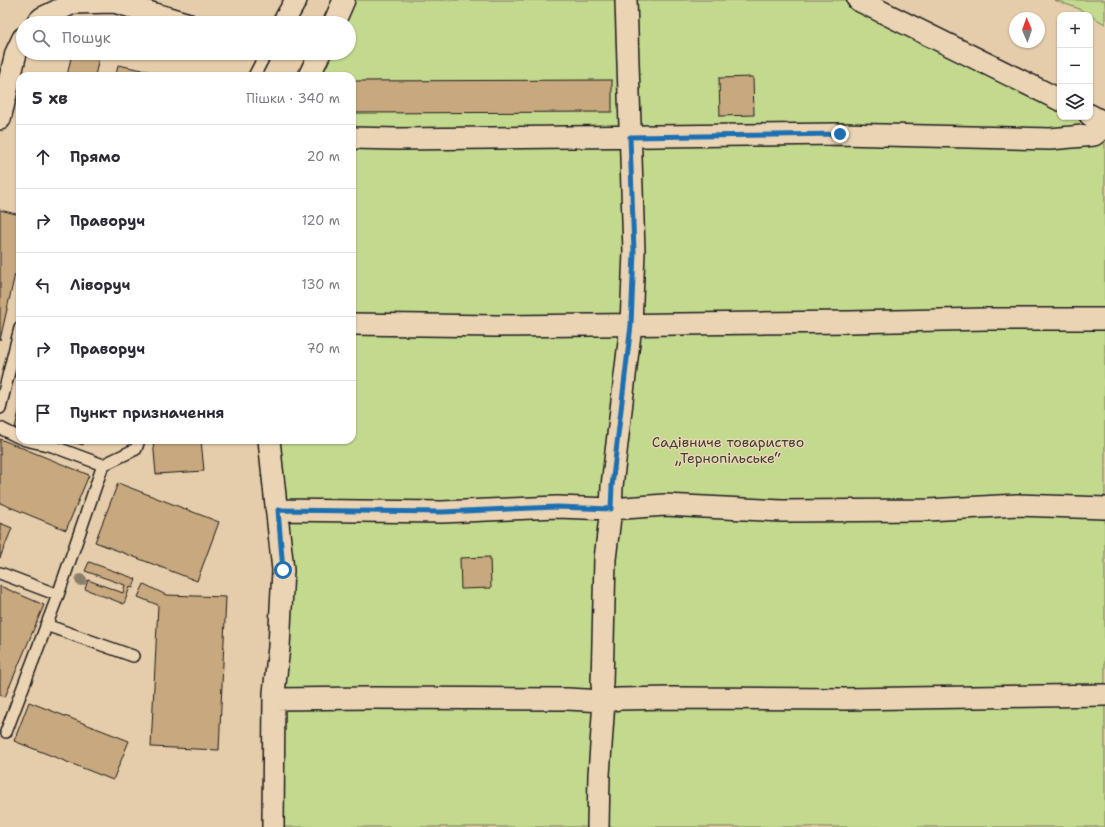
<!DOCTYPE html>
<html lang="uk">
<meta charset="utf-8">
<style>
:root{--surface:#fff;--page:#f2f2f3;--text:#2b2b33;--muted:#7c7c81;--line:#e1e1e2}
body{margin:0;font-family:"Shantell Sans",sans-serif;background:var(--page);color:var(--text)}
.controls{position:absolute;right:12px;top:12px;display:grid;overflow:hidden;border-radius:8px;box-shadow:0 1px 3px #0004}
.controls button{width:36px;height:36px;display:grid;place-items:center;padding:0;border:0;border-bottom:1px solid var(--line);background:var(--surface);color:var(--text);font:20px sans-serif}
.compass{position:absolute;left:1009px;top:12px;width:36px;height:36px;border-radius:50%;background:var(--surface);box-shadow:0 1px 3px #0004;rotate:358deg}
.stop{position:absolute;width:12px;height:12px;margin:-9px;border:3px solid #1f6fb2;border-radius:50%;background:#fff}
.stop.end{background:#1f6fb2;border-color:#fff;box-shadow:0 1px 4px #0008}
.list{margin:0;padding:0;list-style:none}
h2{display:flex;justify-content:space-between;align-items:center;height:52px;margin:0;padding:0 16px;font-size:17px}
h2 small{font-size:13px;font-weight:400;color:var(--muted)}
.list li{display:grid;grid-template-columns:26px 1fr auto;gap:12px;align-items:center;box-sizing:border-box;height:64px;padding:0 16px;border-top:1px solid var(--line)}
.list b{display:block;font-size:15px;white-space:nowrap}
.list em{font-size:13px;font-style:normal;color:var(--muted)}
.icon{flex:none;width:22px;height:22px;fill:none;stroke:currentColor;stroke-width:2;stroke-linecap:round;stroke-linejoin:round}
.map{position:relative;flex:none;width:1105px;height:827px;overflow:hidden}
.search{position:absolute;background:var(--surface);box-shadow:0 1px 3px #0004;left:16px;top:16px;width:340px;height:44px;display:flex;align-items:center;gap:10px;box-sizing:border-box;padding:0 14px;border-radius:22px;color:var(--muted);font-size:15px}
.panel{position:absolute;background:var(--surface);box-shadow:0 1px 3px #0004;left:16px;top:72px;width:340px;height:372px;border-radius:12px}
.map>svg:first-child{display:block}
</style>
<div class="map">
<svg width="1105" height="827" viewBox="0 0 1105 827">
<rect width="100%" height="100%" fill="#e5ccaa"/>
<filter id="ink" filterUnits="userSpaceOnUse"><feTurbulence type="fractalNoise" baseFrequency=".025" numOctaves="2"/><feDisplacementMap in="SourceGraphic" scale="8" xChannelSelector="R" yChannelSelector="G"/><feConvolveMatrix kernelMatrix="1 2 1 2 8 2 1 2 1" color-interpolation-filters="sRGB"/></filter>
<g filter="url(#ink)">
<!-- green -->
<path fill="#c3d98e" stroke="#707a55" d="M344,0H858L1060,100V117H1090L1105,123V827H273L279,647L269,440H352V76H309L320,53H349V23H334Z
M1054,0H1105V24L1077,8Z"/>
<!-- building -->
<path fill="#c8a87e" stroke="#1c1c1c" d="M72,53H100L95,76H67Z
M118,65L157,73L156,76H116Z
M753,77L754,115L720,116L719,78Z
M612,80V112L352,113V81Z
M0,210L20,215V275L15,274L0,340Z
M20,407V429L15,428Z
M0,439L89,475L66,530L0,503Z
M65,440H85L83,445Z
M153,440H201L204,471L156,474Z
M118,483L219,522L197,581L95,542Z
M0,523L12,528L0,558Z
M490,557L491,588L461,589L460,558Z
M89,562L136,579L133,588L130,587L124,604L85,589L88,580L123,593L125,585L85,571Z
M144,584L166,595L226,597L219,750L151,747L158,605L138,597Z
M0,586L44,605L5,697L0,694Z
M29,702L129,741L113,780L14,741Z"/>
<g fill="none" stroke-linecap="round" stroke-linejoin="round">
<defs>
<path id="lane" d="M254,76L266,53
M0,408L20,328
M0,428L20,438
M25,440L52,446L103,465L58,595
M103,465L136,449L139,440
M0,573L58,595L6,732
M46,625L133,656"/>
<path id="street" d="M858,0L1060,100
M37,23L42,18L73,3L114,2L186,23
M283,23L296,0
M334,23L344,0
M309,76L320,53
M1090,115L1105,123
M0,119L16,53L23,38
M352,138L397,139L840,134L1050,139L1094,135L1105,126
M352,324L497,326L850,322L986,319H1105
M269,440L283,570L279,647L274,693L273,827
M277,510L442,512L557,507L611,509L665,505L782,511L928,510L1017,505L1105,508
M274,699L373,698L567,699L604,701L619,699L672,698L845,699L1105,695
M598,827L599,775L604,701L602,684L605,559L611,509L612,486L631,325L634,252L626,0"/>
</defs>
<!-- lane casing -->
<use href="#lane" stroke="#1c1c1c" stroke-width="14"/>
<!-- street casing -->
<use href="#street" stroke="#1c1c1c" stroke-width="24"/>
<!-- lane -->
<use href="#lane" stroke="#ebd4b4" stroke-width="11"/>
<!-- street -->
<use href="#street" stroke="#ebd4b4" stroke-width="21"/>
</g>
<!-- trees -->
<circle fill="#898069" cx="81" cy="580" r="6"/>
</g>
<g fill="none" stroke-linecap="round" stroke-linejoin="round" filter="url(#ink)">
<!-- route -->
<path stroke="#1f6fb2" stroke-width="5" d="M283,570L278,510L442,512L557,507L611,509L612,486L631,325L634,252L630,137L840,134"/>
</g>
<g text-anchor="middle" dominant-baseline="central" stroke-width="3" stroke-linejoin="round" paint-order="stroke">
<!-- park labels -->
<g font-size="14" fill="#3d4233" stroke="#ebd4b4">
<text x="728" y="442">Садівниче товариство<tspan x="728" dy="16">„Тернопільське“</tspan></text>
</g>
</g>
</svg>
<div class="controls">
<button>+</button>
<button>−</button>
<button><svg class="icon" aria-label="layers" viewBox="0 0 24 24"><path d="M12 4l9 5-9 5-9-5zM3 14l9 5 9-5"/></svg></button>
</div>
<svg class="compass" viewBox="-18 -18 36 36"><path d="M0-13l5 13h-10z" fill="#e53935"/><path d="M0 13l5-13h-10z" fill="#7c7c81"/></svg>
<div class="stop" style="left:283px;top:570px"></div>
<div class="stop end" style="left:840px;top:134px"></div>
<div class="search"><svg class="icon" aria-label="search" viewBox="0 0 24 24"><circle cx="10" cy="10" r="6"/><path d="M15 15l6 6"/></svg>Пошук</div>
<section class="panel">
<h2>5 хв<small>Пішки · 340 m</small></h2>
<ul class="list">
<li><svg class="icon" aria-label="ahead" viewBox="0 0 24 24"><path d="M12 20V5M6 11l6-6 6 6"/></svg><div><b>Прямо</b></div><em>20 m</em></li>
<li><svg class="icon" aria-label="right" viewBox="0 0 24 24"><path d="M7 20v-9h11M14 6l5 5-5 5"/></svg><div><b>Праворуч</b></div><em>120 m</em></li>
<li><svg class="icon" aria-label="left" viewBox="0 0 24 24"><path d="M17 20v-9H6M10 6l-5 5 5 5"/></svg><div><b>Ліворуч</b></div><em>130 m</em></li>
<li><svg class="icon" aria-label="right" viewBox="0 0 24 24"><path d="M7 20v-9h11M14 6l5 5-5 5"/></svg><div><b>Праворуч</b></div><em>70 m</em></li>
<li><svg class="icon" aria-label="arrive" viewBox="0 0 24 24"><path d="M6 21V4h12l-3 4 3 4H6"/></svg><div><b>Пункт призначення</b></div></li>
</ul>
</section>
</div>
